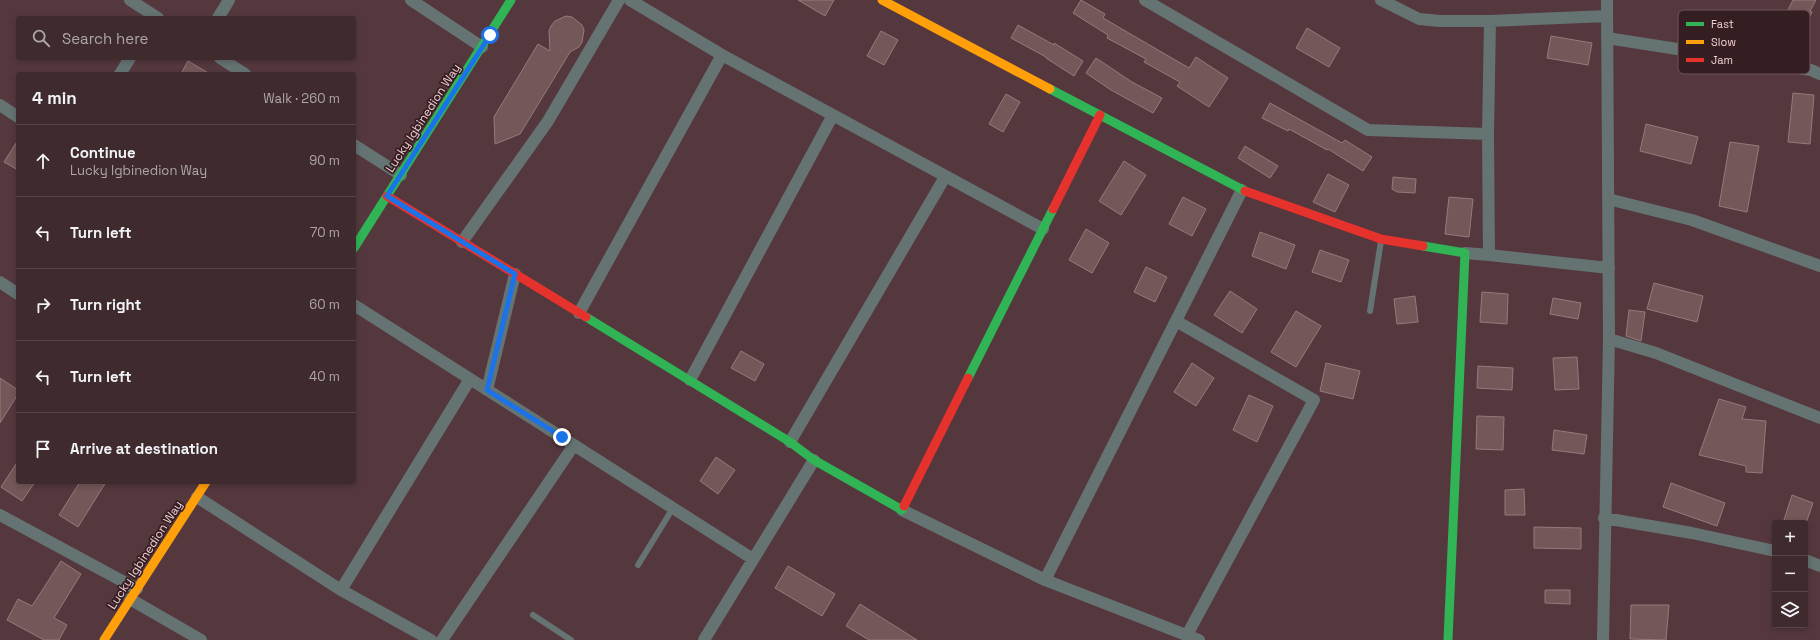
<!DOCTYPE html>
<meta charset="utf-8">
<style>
:root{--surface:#3f2a2e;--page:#4a363a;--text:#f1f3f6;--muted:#ada7aa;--line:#58464a}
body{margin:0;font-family:"Space Grotesk",sans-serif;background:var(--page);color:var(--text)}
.controls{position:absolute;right:12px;bottom:12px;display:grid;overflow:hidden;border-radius:4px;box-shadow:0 2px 6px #0003}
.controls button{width:36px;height:36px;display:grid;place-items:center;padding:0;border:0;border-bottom:1px solid var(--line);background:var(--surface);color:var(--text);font:20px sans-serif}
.stop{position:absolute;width:12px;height:12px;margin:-9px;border:3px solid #1a73e8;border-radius:50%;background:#fff}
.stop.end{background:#1a73e8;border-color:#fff;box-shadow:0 1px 4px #0008}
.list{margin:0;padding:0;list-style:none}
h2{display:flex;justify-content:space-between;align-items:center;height:52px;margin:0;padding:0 16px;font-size:17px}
h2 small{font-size:13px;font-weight:400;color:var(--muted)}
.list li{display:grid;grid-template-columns:26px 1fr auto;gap:12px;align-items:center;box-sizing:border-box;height:72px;padding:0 16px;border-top:1px solid var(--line)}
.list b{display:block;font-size:15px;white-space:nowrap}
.list p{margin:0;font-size:13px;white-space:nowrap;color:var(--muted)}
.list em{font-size:13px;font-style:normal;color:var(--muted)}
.icon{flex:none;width:22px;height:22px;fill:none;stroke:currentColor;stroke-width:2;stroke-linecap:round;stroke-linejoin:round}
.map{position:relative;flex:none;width:1820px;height:640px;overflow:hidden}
.search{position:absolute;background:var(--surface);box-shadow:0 2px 6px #0003;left:16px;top:16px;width:340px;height:44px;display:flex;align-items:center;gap:10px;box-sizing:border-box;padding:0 14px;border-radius:4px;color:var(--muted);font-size:15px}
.panel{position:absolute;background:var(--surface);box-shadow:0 2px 6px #0003;left:16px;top:72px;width:340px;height:412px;border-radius:4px}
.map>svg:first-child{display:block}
</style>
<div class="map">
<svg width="1820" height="640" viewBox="0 0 1820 640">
<rect width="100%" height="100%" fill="#54383e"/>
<!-- building -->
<path fill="#745758" stroke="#937b7c" d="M798,0H834L825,16Z
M1081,0L1105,14L1103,18L1189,68L1196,57L1228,78L1209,107L1177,86L1180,82L1144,62L1146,59L1107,38L1108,35L1073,13Z
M1793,0H1816L1810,11L1812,12L1788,59L1778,57L1767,51Z
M566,16L572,17L582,25L584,30L582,42L579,47L570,52L520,134L495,144L494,117L538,44L550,51L549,31L551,26L555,21Z
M1018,25L1054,45V43L1083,61L1074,76L1046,58V57L1011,38Z
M1307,28L1340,48L1329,67L1296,48Z
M881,31L898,40L884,65L867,56Z
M1551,36L1592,43L1588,65L1547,58Z
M1096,58L1132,82L1162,98L1153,113L1111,90L1086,73Z
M188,61L210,74H181Z
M1793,93L1814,95L1810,144L1788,142Z
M1006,94L1020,102L1003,132L989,124Z
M1270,103L1342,143L1345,140L1372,157L1363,171L1328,149L1327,150L1289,129L1288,131L1262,118Z
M1646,124L1698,137L1691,164L1640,151Z
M18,140V170L4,162Z
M1730,142L1759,146L1747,212L1719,206Z
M1245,146L1278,166L1270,178L1238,158Z
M1124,161L1146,175L1121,215L1099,201Z
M1328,174L1349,185L1335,212L1313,202Z
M1393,177L1416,179L1415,193L1397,192L1392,189Z
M1183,197L1206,209L1192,236L1169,224Z
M1449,197L1473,199L1469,237L1445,234Z
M1086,229L1109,243L1092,273L1069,260Z
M1260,232L1295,245L1286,269L1252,256Z
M1320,250L1349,260L1341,282L1312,272Z
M1146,267L1167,277L1155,302L1134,292Z
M1654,283L1703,296L1697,322L1647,309Z
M1230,291L1257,309L1242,333L1214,315Z
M1482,292L1508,294L1507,324L1480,322Z
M1415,296L1418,322L1397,324L1394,299Z
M1553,298L1581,303L1578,319L1550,314Z
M1629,310L1645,312L1641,341L1626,336Z
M1296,311L1321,326L1296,367L1271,352Z
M741,351L764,364L755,381L731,368Z
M1577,357L1579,389L1555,390L1553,358Z
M1192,363L1214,378L1196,406L1174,392Z
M1326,363L1360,371L1353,399L1320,391Z
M1478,366L1513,368L1512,390L1477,388Z
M0,378L18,390V394L0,423Z
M1249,395L1273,406L1257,442L1233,430Z
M1719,399L1746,407L1742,419L1766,421L1762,473L1746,472V466L1699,455Z
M1477,416L1504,417L1503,450L1476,449Z
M1554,430L1587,435L1584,454L1552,450Z
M716,457L735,470L718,494L700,481Z
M18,461V482H35L22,501L1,487Z
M80,482H106L78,527L59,515Z
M1671,483L1725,503L1717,526L1663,507Z
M1524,489L1525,515H1505V490Z
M1792,495L1813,503L1806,523H1783Z
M1534,527L1581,528V549L1534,548Z
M61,561L81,574L54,618L67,625L59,640H44L7,620L18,599L32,606Z
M788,566L835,594L822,616L775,588Z
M1545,590H1570V604L1545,603Z
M860,604L917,640H869L846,626Z
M1631,605H1669L1666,640L1630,639Z"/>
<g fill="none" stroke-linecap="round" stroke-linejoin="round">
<!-- lane -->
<path stroke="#667373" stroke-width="6" d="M1370,311L1381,241
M638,565L673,508
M533,615L571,640"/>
<!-- street -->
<path stroke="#667373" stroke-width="12" d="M130,0L158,18
M411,0L482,47
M630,0L722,55L1043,229
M1145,0L1368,130L1488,134
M1381,0L1419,19L1440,21H1490L1607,16
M218,18L229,0
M1607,38L1811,70L1820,74
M220,58L245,74
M120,74L130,58
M0,105L18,117
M354,145L401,175
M1608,199L1692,220L1820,266
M462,242L548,121L619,0
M1465,253L1489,255L1488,134L1490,21
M1489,255L1609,268
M0,282L18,294
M354,305L753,559
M579,313L722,55
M1176,321L1314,400L1187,635
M1609,339L1656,353L1820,418
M690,380L833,115
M487,390L515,274
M790,442L945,177
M197,497L341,590L431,640
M902,510L1045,580
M0,515L137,589
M1604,518L1692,533L1775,551
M1805,560L1820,566
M341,590L470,379
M130,599L201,640
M442,640L574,445
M704,640L814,460
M1199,640L1045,580L1242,190
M1603,640L1609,339L1607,0"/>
<!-- fast -->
<path stroke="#30b455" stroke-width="9" d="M1050,89L1245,191
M1423,246L1465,253L1448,640
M354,248L511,0
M586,317L790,442L814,460L902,510L904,506
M968,378L1053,209"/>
<!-- slow -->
<path stroke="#ff9f0a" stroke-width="9" d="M882,0L1050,89
M104,640L206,482"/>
<!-- jam -->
<path stroke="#e5322d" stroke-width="9" d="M1245,191L1381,239L1423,246
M387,196L586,317
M1053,209L1100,115
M904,506L968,378"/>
</g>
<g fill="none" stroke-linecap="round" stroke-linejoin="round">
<!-- route -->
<path stroke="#1a73e8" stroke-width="5" d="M490,35L387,196L515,274L487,390L562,437"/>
</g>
<g text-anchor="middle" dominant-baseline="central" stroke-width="3.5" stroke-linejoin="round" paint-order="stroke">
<!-- street labels -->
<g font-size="12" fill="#f1d1d5" stroke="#351e22">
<text transform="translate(423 118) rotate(-57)">Lucky Igbinedion Way</text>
<text transform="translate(145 555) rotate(-57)">Lucky Igbinedion Way</text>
</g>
</g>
<!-- legend -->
<rect x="1678" y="10" width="132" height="64" rx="6" fill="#351e22" stroke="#6d5458" stroke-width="1"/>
<rect x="1686" y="22" width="18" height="4" fill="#30b455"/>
<rect x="1686" y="40" width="18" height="4" fill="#ff9f0a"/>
<rect x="1686" y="58" width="18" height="4" fill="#e5322d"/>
<g font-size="11" fill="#f1d1d5">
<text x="1711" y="28">Fast</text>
<text x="1711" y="46">Slow</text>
<text x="1711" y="64">Jam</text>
</g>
</svg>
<div class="controls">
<button>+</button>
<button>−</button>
<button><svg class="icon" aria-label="layers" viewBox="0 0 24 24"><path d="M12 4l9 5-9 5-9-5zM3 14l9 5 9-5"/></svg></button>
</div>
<div class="stop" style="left:490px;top:35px"></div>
<div class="stop end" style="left:562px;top:437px"></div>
<div class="search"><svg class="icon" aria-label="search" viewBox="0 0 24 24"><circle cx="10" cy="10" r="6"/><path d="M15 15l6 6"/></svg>Search here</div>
<section class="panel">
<h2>4 min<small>Walk · 260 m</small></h2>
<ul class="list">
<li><svg class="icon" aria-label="ahead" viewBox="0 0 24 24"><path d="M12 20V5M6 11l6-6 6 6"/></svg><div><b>Continue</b><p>Lucky Igbinedion Way</p></div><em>90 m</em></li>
<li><svg class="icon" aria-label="left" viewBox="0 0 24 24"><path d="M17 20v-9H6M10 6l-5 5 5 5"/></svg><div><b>Turn left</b></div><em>70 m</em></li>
<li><svg class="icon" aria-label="right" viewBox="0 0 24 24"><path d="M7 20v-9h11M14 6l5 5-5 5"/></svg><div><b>Turn right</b></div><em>60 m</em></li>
<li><svg class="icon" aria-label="left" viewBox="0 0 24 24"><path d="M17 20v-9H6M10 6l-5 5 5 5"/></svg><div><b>Turn left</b></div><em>40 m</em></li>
<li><svg class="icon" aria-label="arrive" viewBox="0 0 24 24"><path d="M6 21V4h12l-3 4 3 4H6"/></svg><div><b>Arrive at destination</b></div></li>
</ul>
</section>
</div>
